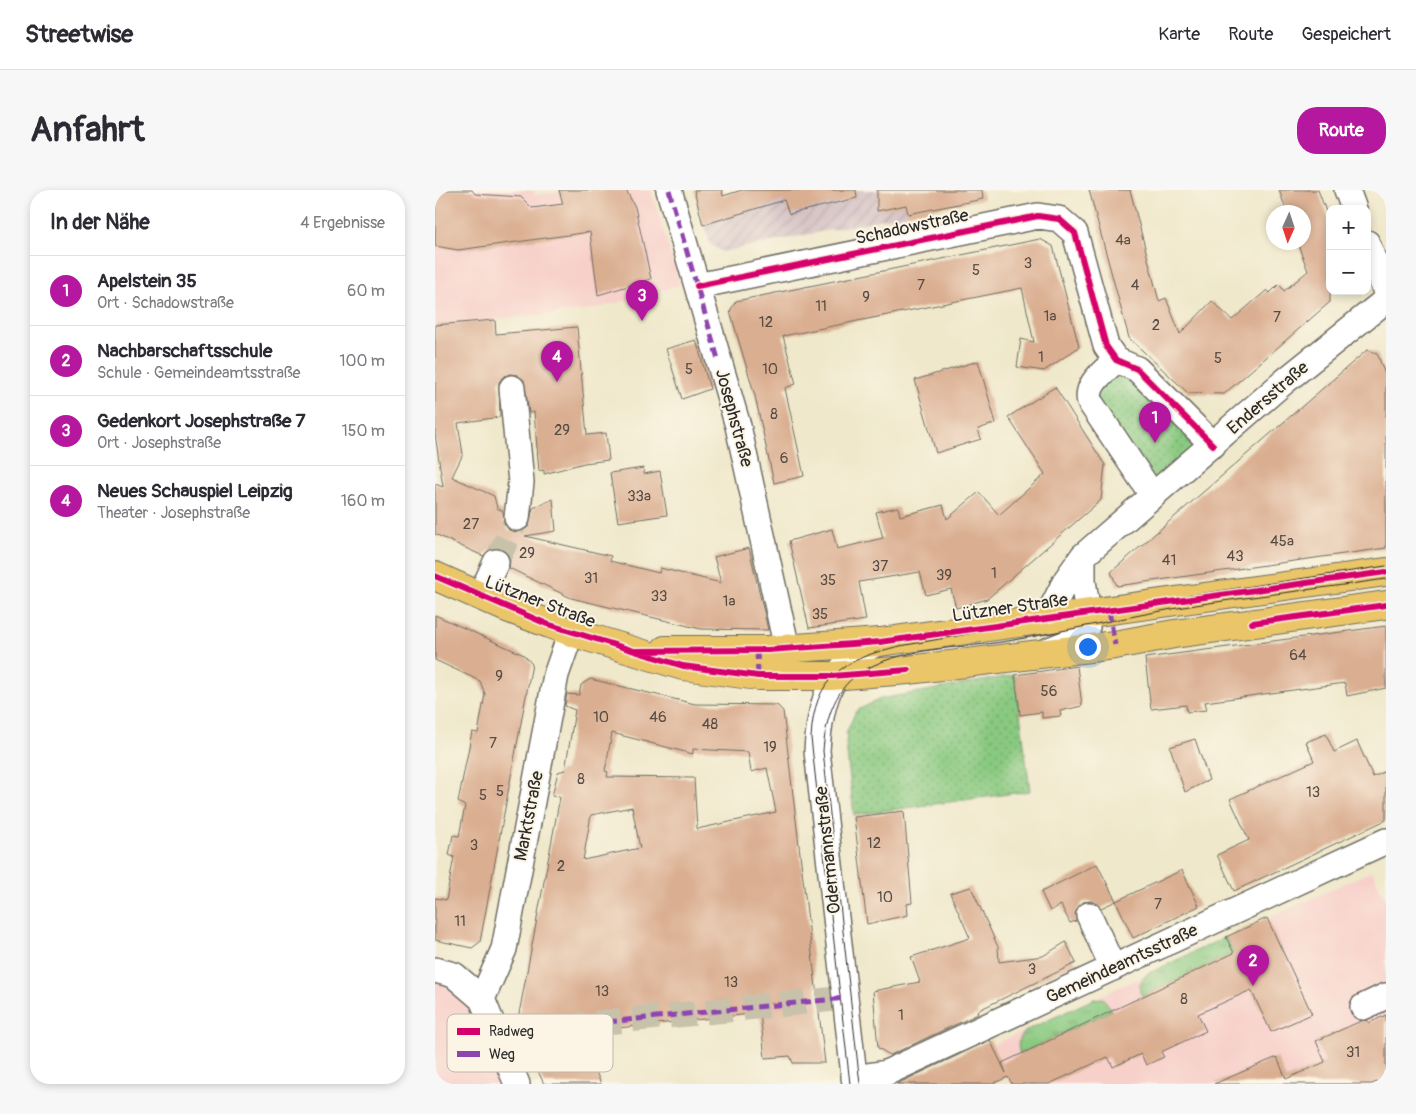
<!DOCTYPE html>
<html lang="de">
<meta charset="utf-8">
<style>
:root{--surface:#fff;--page:#f7f7f7;--text:#2b2b33;--muted:#7c7c81;--line:#e1e1e2;--accent:#b5179e}
body{margin:0;font-family:Pangolin,sans-serif;background:var(--page);color:var(--text)}
.controls{position:absolute;right:15px;top:15px;display:grid;overflow:hidden;border-radius:10px;box-shadow:0 2px 8px #0003}
.controls button{width:45px;height:45px;display:grid;place-items:center;padding:0;border:0;border-bottom:1px solid var(--line);background:var(--surface);color:var(--text);font:25px sans-serif}
.compass{position:absolute;left:831px;top:15px;width:45px;height:45px;border-radius:50%;background:var(--surface);box-shadow:0 2px 8px #0003;rotate:183deg}
.you{position:absolute;left:652px;top:456px;width:18px;height:18px;margin:-12px;border:4px solid #fff;border-radius:50%;background:#1a73e8;box-shadow:0 0 0 8px #1a73e833}
.badge{display:grid;place-items:center;width:32px;height:32px;border-radius:50%;background:var(--accent);color:#fff;font-size:16px;font-weight:700}
.pin{position:absolute;translate:-50% -41px;filter:drop-shadow(0 1px 2px #0008)}
.pin::after{content:'';position:absolute;top:26px;width:18px;height:15px;background:inherit;clip-path:polygon(0 0,100% 0,50% 100%)}
.list{margin:0;padding:0;list-style:none}
h2{display:flex;justify-content:space-between;align-items:center;height:65px;margin:0;padding:0 20px;font-size:21px}
h2 small{font-size:16px;font-weight:400;color:var(--muted)}
.list li{display:grid;grid-template-columns:32px 1fr auto;gap:15px;align-items:center;box-sizing:border-box;height:70px;padding:0 20px;border-top:1px solid var(--line)}
.list b{display:block;font-size:19px;white-space:nowrap}
.list p{margin:0;font-size:16px;white-space:nowrap;color:var(--muted)}
.list em{font-size:16px;font-style:normal;color:var(--muted)}
.map{position:relative;flex:none;width:951px;height:894px;overflow:hidden;border-radius:20px}
header{display:flex;align-items:center;gap:30px;box-sizing:border-box;height:70px;padding:0 25px;background:var(--surface);border-bottom:1px solid var(--line)}
header strong{font-size:24px}
nav{display:flex;gap:28px;margin-inline-start:auto;font-size:18px}
.intro{display:flex;align-items:center;justify-content:space-between;box-sizing:border-box;height:120px;padding:0 30px}
h1{margin:0;font-size:35px}
.button{padding:12px 22px;border-radius:20px;background:var(--accent);color:#fff;font-size:18px;font-weight:700}
main{display:flex;gap:30px;padding:0 30px}
aside{flex:1;background:var(--surface);border-radius:20px;box-shadow:0 2px 8px #0003}
.map>svg:first-child{display:block}
</style>
<header>
<strong>Streetwise</strong>
<nav><a>Karte</a><a>Route</a><a>Gespeichert</a></nav>
</header>
<div class="intro"><h1>Anfahrt</h1><a class="button">Route</a></div>
<main>
<aside>
<h2>In der Nähe<small>4 Ergebnisse</small></h2>
<ul class="list">
<li><span class="badge">1</span><div><b>Apelstein 35</b><p>Ort · Schadowstraße</p></div><em>60 m</em></li>
<li><span class="badge">2</span><div><b>Nachbarschaftsschule</b><p>Schule · Gemeindeamtsstraße</p></div><em>100 m</em></li>
<li><span class="badge">3</span><div><b>Gedenkort Josephstraße 7</b><p>Ort · Josephstraße</p></div><em>150 m</em></li>
<li><span class="badge">4</span><div><b>Neues Schauspiel Leipzig</b><p>Theater · Josephstraße</p></div><em>160 m</em></li>
</ul>
</aside>
<div class="map">
<svg width="951" height="894" viewBox="0 0 951 894">
<defs>
<pattern id="industrial-furrows" width="10" height="10" patternUnits="userSpaceOnUse" patternTransform="scale(1.25)"><rect width="10" height="10" fill="#d2bec2"/><path d="M-1 1l2-2M0 10L10 0M9 11l2-2" fill="none" stroke="#b4a3a7"/></pattern>
<pattern id="grass-tufts" width="24" height="20" patternUnits="userSpaceOnUse" patternTransform="scale(1.25)"><rect width="24" height="20" fill="#89c980"/><path d="M3 7l-1-3M5 7V3M7 7l1-3M15 17l-1-3M17 17v-4M19 17l1-3" fill="none" stroke="#70a369"/></pattern>
<pattern id="park-dots" width="8" height="8" patternUnits="userSpaceOnUse" patternTransform="scale(1.25)"><rect width="8" height="8" fill="#89c980"/><path d="M2 2h.1M6 6h.1" fill="none" stroke="#70a369" stroke-width="1.8" stroke-linecap="round"/></pattern>
</defs>
<rect width="100%" height="100%" fill="#fcf5e5"/>
<filter id="ink" filterUnits="userSpaceOnUse"><feTurbulence type="fractalNoise" baseFrequency=".02" numOctaves="2"/><feDisplacementMap in="SourceGraphic" scale="10" xChannelSelector="R" yChannelSelector="G"/><feConvolveMatrix kernelMatrix="1 2 1 2 8 2 1 2 1" color-interpolation-filters="sRGB"/></filter>
<filter id="wash" filterUnits="userSpaceOnUse"><feTurbulence type="fractalNoise" baseFrequency=".0096" numOctaves="4" result="noise"/><feDisplacementMap in="SourceGraphic" scale="20" xChannelSelector="R" yChannelSelector="G"/><feGaussianBlur stdDeviation="1.12" result="paint"/><feColorMatrix in="noise" values="0 0 0 0 0 0 0 0 0 0 0 0 0 0 0 0 0 1.4 0 .05"/><feComposite in="paint" operator="in"/></filter>
<g filter="url(#wash)">
<rect width="100%" height="100%" fill="#efe8cb"/>
<!-- built -->
<path fill="#f7d0ca" d="M0,0H98L100,5L141,0H216L245,95L156,120L0,135Z
M937,681L951,711V894H577L558,855Z
M0,789L6,790L34,812L69,894H0Z"/>
<!-- industrial -->
<path fill="url(#industrial-furrows)" d="M307,0H469L473,24L287,62L275,54L263,13Z"/>
<!-- grass -->
<path fill="url(#grass-tufts)" stroke="#5a7a56" d="M791,747L799,763L707,806C702,797 705,791 712,784Z
M668,808L677,820L585,864C581,853 584,847 592,840L659,809Z"/>
<!-- park -->
<path fill="url(#park-dots)" stroke="#5a7a56" d="M681,170L778,255L718,306L655,197Z
M580,485L595,601L419,625L411,554L412,541L421,521L445,509Z"/>
<g id="blocks">
<!-- building -->
<path fill="#daae91" fill-rule="evenodd" d="M0,0H37L40,4L86,7L97,18L128,14L124,0H191L200,17L216,89L163,105L155,42L23,60L0,56Z
M259,0H287L288,6L307,0H421L422,8L354,24L349,10L268,35Z
M442,0H547L548,9L473,24L471,15L442,21Z
M654,0H695L724,111L731,108L745,144L777,111L797,130L832,100L835,103L844,94L849,101L873,81L862,52H868V22H852L844,0H883L895,32V112L789,204L753,203L694,148Z
M605,49L618,56L644,157L609,181L582,177L586,149L599,152L587,98L348,146L361,194L350,198L369,286L339,293L320,206L295,121L301,111Z
M60,130L61,144L142,137L152,245L171,243L174,270L149,273L109,284V280L104,281L99,222L94,223L89,190L82,185L75,184L68,187L64,192L65,227L23,233L28,264L17,287L59,306L62,318L68,321L69,333L74,340L81,342L88,341L94,336L98,318L118,309L121,341L90,346L176,366L175,371L224,383L225,378L286,393L279,367L314,358L333,440L266,439L136,408L74,378L75,370L67,359L59,358L48,366L0,344V294L8,297L0,244V135Z
M261,150L275,199L247,209L231,159Z
M932,160L942,163L951,187V358L682,396L676,382Z
M543,171L561,233L543,239L546,249L501,263L480,190Z
M620,197L670,275L666,310L552,409L521,418L516,399L491,405L485,382L424,392L431,430L374,438L354,351L397,339L402,359L448,348L441,322L463,317L465,326L508,315L512,329L544,302L564,325L610,284L573,227Z
M208,278L209,284L225,281L232,325L183,332L175,283Z
M0,425L89,465L97,474L45,752L37,758L0,750V708L11,710L19,667L14,665L18,645L24,646L30,616L23,612L37,542L43,543L50,504L45,491L0,470Z
M951,436V498L912,506L910,493L770,512L772,520L752,522L751,515L716,519L710,468Z
M642,476L647,516L625,521L626,526L607,528V522L585,525L580,485Z
M155,489L260,514L342,515L348,521L390,873H358L355,866L330,868L325,823L145,842L166,894H109L96,866L102,860L103,847L97,840H86L83,829L125,607L117,606L123,582L130,580L136,545L140,520L130,516L132,504L144,505L146,495ZM177,543L258,564V559L313,562L316,582L332,578L341,622L262,639L259,588L172,587L173,582L170,581ZM197,617L205,658L148,670L156,625Z
M891,544L899,562L922,551L938,587L951,581V630L799,701L782,665L814,650L795,609L879,571L871,552Z
M760,549L774,590L750,602L735,557Z
M469,621L477,713L472,714L473,725L432,734L419,627Z
M662,674L681,711L666,718L656,711L648,712L640,723L641,731L635,733L626,715L615,721L606,702Z
M747,680L764,716L698,748L681,711Z
M536,697L563,757L564,772L608,766L631,752L641,773L542,821L543,824L455,865L443,858L438,801L485,792L476,767L535,748L515,703Z
M832,728L877,824L836,842L816,800L763,824L771,841L726,862L729,867L711,875L706,864L678,877L673,867L614,894H577L573,887L557,894H462L555,850L571,883L567,873L799,763L791,747Z
M951,825V888L937,894H779L842,867L851,889L890,872L881,851L926,831L932,830L934,833Z"/>
</g>
</g>
<g filter="url(#ink)">
<use href="#blocks" fill-opacity="0" stroke="#706d63" stroke-width="1"/>
<g fill="none" stroke-linecap="round" stroke-linejoin="round">
<!-- minor-tunnel -->
<path stroke="#c8c2ab" stroke-width="25" stroke-dasharray="25 12" stroke-linecap="butt" d="M61,372L82,328
M90,853L143,835L410,808"/>
<defs>
<path id="minor" d="M234,0L303,236L352,459
M912,0L919,19
M932,53L951,102
M262,96L603,26L624,29L640,43L671,156L681,170L702,179L778,255
M681,170C669,182 650,194 655,212L718,306
M77,198L86,292L82,328
M45,407L61,372
M612,428L631,390L648,366L850,191L951,110
M614,460L639,450L652,437L653,423L648,391V366
M654,725L678,778
M0,780L19,785L47,809L82,894
M47,809L69,759L121,485L136,442
M928,817L951,806
M70,864L90,853
M419,888L451,883L951,651
M420,894L382,561C385,511 395,473 445,452"/>
<path id="major" d="M0,386L72,418L136,442L248,476L323,486H397L473,480L680,455L739,444L951,415
M230,460H333L445,452L951,382"/>
</defs>
<!-- minor casing -->
<use href="#minor" stroke="#706d63" stroke-width="28"/>
<!-- major casing -->
<use href="#major" stroke="#706d63" stroke-width="30"/>
<!-- minor -->
<use href="#minor" stroke="#fff" stroke-width="25"/>
<!-- major -->
<use href="#major" stroke="#eac669" stroke-width="28"/>
<!-- tram -->
<path stroke="#2b2b2b" stroke-width="1" d="M415,894L376,548C379,486 409,469 465,456L756,405L951,376
M425,894L388,561C390,534 398,501 423,484C465,456 525,459 573,451C638,440 702,424 767,414C828,405 890,398 951,389"/>
<!-- quiet -->
<path stroke="#8e44ad" stroke-width="5" stroke-dasharray="10 5" stroke-linecap="butt" d="M234,0L283,169
M674,421L680,455
M322,460L323,486
M59,869L90,853L143,835L410,808"/>
<defs>
<path id="cycleway" d="M262,96L603,26L624,29L640,43L671,156L681,170L702,179L778,255
M0,386L112,434L248,476L323,486H397L473,480
M817,433L951,415
M201,461L333,460L445,452L951,382"/>
</defs>
<!-- cycleway casing -->
<use href="#cycleway" stroke="#fcf5e5" stroke-width="9"/>
<!-- cycleway -->
<use href="#cycleway" stroke="#d6006c" stroke-width="6"/>
</g>
</g>
<g text-anchor="middle" dominant-baseline="central" stroke-width="4" stroke-linejoin="round" paint-order="stroke">
<!-- number labels -->
<g font-size="15" fill="#574c44">
<text x="688" y="50">4a</text>
<text x="593" y="73">3</text>
<text x="541" y="80">5</text>
<text x="486" y="95">7</text>
<text x="700" y="95">4</text>
<text x="431" y="107">9</text>
<text x="386" y="116">11</text>
<text x="615" y="126">1a</text>
<text x="842" y="127">7</text>
<text x="331" y="132">12</text>
<text x="721" y="135">2</text>
<text x="606" y="167">1</text>
<text x="783" y="168">5</text>
<text x="254" y="179">5</text>
<text x="335" y="179">10</text>
<text x="339" y="224">8</text>
<text x="127" y="240">29</text>
<text x="349" y="268">6</text>
<text x="204" y="306">33a</text>
<text x="36" y="334">27</text>
<text x="847" y="351">45a</text>
<text x="92" y="363">29</text>
<text x="800" y="366">43</text>
<text x="734" y="370">41</text>
<text x="445" y="376">37</text>
<text x="559" y="383">1</text>
<text x="509" y="385">39</text>
<text x="156" y="388">31</text>
<text x="393" y="390">35</text>
<text x="224" y="406">33</text>
<text x="294" y="411">1a</text>
<text x="385" y="424">35</text>
<text x="863" y="465">64</text>
<text x="64" y="486">9</text>
<text x="614" y="501">56</text>
<text x="166" y="527">10</text>
<text x="223" y="527">46</text>
<text x="275" y="534">48</text>
<text x="58" y="553">7</text>
<text x="335" y="557">19</text>
<text x="146" y="589">8</text>
<text x="65" y="601">5</text>
<text x="878" y="602">13</text>
<text x="48" y="605">5</text>
<text x="439" y="653">12</text>
<text x="39" y="655">3</text>
<text x="126" y="676">2</text>
<text x="450" y="707">10</text>
<text x="723" y="714">7</text>
<text x="25" y="731">11</text>
<text x="597" y="779">3</text>
<text x="296" y="792">13</text>
<text x="167" y="801">13</text>
<text x="749" y="809">8</text>
<text x="466" y="825">1</text>
<text x="918" y="862">31</text>
</g>
<!-- street labels -->
<g font-size="18" fill="#2b2b2b" stroke="#fcf5e5">
<text transform="translate(477 37) rotate(-12)">Schadowstraße</text>
<text transform="translate(833 208) rotate(-41)">Endersstraße</text>
<text transform="translate(299 228) rotate(75)">Josephstraße</text>
<text transform="translate(105 412) rotate(21)">Lützner Straße</text>
<text transform="translate(575 418) rotate(-8)">Lützner Straße</text>
<text transform="translate(94 626) rotate(-79)">Marktstraße</text>
<text transform="translate(393 660) rotate(-96)">Odermannstraße</text>
<text transform="translate(687 774) rotate(-25)">Gemeindeamtsstraße</text>
</g>
</g>
<!-- legend -->
<rect x="12" y="824" width="166" height="58" rx="8" fill="#fcf5e5" stroke="#bdb8ad" stroke-width="1"/>
<rect x="22" y="838" width="23" height="7" fill="#d6006c"/>
<rect x="22" y="861" width="23" height="6" fill="#8e44ad"/>
<g font-size="14" fill="#2b2b2b">
<text x="54" y="846">Radweg</text>
<text x="54" y="869">Weg</text>
</g>
</svg>
<div class="controls">
<button>+</button>
<button>−</button>
</div>
<svg class="compass" viewBox="-18 -18 36 36"><path d="M0-13l5 13h-10z" fill="#e53935"/><path d="M0 13l5-13h-10z" fill="#7c7c81"/></svg>
<div class="you"></div>
<div class="pin badge" style="left:720px;top:253px">1</div>
<div class="pin badge" style="left:818px;top:796px">2</div>
<div class="pin badge" style="left:207px;top:131px">3</div>
<div class="pin badge" style="left:122px;top:192px">4</div>
</div>
</main>
